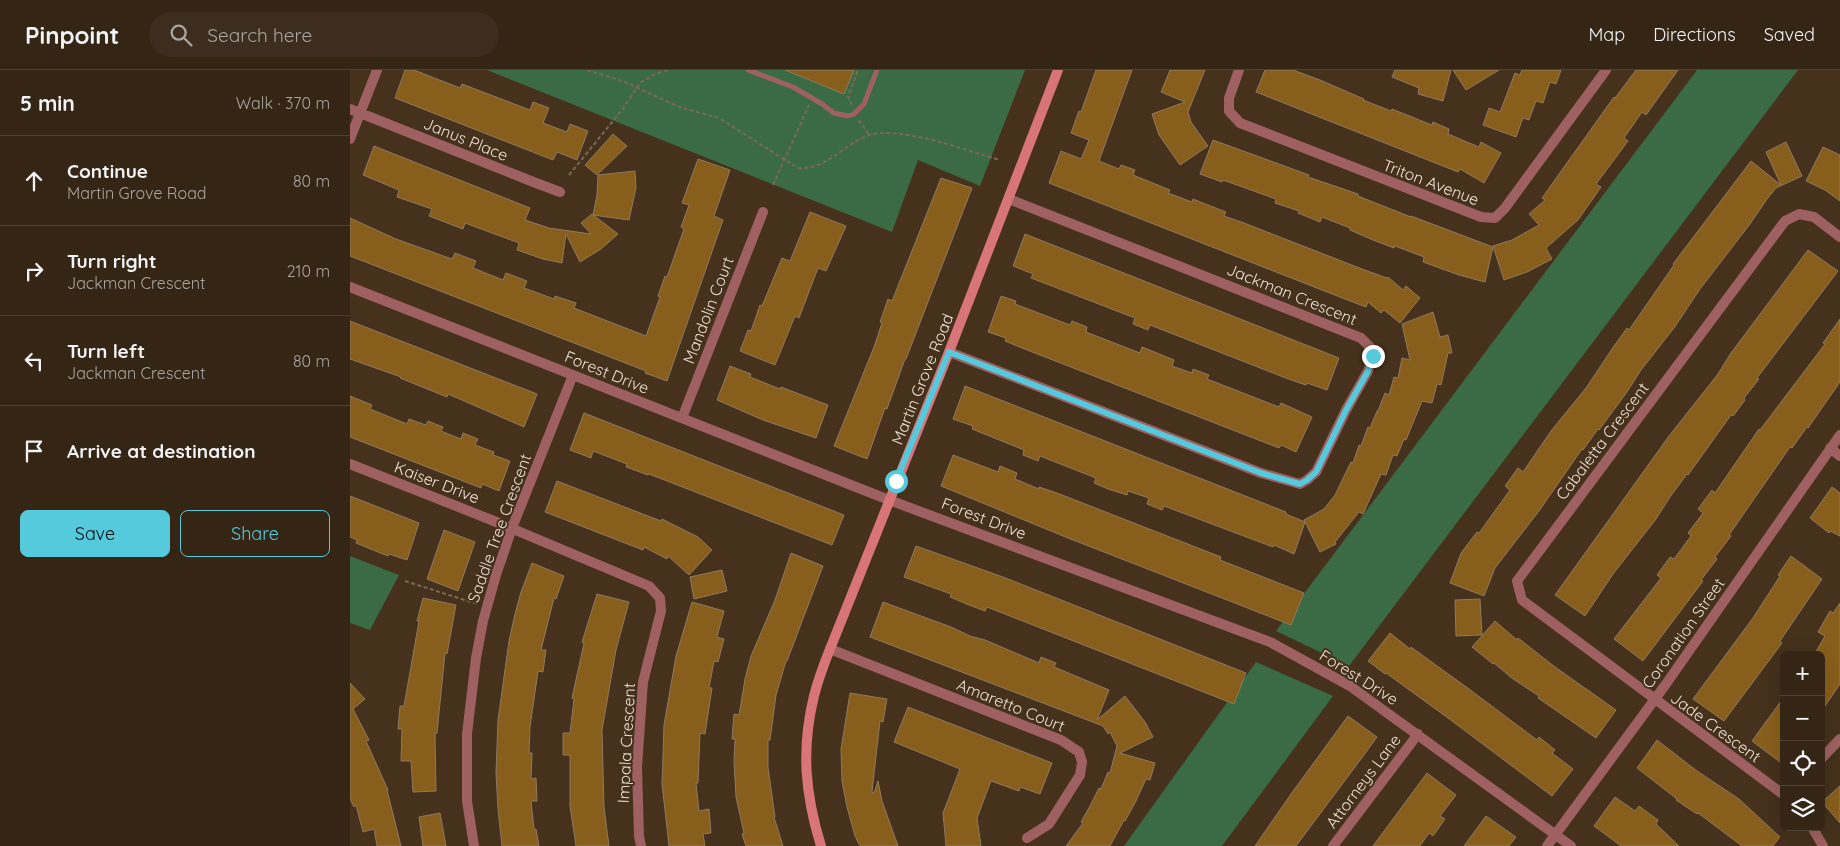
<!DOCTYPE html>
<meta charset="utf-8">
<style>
:root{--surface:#342515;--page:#3c2d1e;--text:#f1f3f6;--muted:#a9a5a0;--line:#4e4234;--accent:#54cadc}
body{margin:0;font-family:Quicksand,sans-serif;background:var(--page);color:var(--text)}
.controls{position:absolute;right:15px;bottom:15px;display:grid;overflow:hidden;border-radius:8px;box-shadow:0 5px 20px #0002}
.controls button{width:45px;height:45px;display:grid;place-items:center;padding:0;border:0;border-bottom:1px solid var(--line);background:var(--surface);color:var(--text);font:25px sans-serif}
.stop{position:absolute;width:15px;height:15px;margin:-11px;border:4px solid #54cadc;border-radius:50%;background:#fff}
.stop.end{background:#54cadc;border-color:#fff;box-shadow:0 1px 5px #0008}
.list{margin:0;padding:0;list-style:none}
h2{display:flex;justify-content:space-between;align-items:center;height:65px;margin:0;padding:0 20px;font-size:21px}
h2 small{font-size:16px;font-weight:400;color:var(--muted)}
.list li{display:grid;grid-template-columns:32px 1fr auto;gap:15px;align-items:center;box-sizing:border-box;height:90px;padding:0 20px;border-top:1px solid var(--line)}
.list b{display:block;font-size:19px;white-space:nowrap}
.list p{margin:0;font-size:16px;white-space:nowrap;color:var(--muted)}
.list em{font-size:16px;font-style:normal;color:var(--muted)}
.actions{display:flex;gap:10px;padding:15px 20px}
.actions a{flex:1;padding:11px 0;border:1px solid var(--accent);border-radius:8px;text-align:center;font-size:18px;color:var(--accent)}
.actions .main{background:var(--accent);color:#111}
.icon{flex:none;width:28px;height:28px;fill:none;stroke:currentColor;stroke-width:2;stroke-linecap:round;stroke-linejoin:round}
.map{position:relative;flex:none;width:1490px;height:776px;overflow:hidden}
header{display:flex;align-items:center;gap:30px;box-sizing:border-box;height:70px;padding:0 25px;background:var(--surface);border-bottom:1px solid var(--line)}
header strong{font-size:24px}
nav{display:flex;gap:28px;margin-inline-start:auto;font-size:18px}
.search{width:350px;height:45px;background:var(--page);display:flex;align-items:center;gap:12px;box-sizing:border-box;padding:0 18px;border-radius:28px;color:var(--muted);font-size:19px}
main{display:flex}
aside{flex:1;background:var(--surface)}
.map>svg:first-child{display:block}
</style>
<header>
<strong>Pinpoint</strong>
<div class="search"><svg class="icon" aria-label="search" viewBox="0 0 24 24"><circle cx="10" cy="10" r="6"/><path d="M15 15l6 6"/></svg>Search here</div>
<nav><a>Map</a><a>Directions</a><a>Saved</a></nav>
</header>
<main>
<aside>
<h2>5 min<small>Walk · 370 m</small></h2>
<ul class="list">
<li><svg class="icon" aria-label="ahead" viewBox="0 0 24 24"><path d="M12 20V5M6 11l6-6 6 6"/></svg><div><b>Continue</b><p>Martin Grove Road</p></div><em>80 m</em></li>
<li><svg class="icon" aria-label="right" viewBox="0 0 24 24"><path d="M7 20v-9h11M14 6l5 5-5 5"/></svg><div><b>Turn right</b><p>Jackman Crescent</p></div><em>210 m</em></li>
<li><svg class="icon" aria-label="left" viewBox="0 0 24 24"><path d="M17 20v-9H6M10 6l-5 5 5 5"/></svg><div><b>Turn left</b><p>Jackman Crescent</p></div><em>80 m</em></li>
<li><svg class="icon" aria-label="arrive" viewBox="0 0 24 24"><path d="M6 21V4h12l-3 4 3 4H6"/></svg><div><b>Arrive at destination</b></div></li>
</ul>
<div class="actions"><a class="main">Save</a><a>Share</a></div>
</aside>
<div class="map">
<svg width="1490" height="776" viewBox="0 0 1490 776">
<rect width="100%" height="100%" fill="#45311c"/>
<!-- green -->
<path fill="#3b6b44" d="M137,0H675L630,116L568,90L542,162Z
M1347,0H1448L999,596L926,561Z
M0,486L49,505L20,560L0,553Z
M906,592L983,626L872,776H774Z"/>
<!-- building -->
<path fill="#885e1c" stroke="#8e7a60" d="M55,0H64L110,18L112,14L180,40L183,32L199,38L193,53L217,62L220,54L238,61L227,90L207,82L203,90L45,28Z
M435,0H504L494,24Z
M746,0H782L749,91L769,99L771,95L785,100L783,105L820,120L818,123L842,132L843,129L858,135L876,142L874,146L894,153L1012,199L1037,208L1038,207L1053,220L1056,216L1070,228L1050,253L1034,240L1031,243L1018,232L1016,237L1000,231L699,113L711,81L731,89L739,70L721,63L729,41L731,42Z
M820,0H855L838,42L841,52L858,76L830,95L809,65L802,44L835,32L811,22Z
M915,0H943L970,10L1014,29L1013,30L1041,41L1042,39L1082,55L1083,52L1099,59L1098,64L1129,77L1131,72L1151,83L1134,113L1110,99L1108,102L906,22Z
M1045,0H1101L1093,31L1068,24L1069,18L1042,7Z
M1103,0H1149L1116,20Z
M1172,0H1211L1206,14L1200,12L1193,33L1186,31L1179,50L1173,48L1166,67L1133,55L1139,38L1150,42L1165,3L1170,5Z
M1286,0H1328L1296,45L1292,42L1274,68L1278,71L1246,114L1251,117L1228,150L1196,178L1202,189L1177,202L1154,210L1143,176L1162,170L1189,155L1179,144L1195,130L1192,128L1264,27L1265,28Z
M263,64L277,76L247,105L235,95Z
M863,70L959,105L958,107L1008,124V126L1061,147V146L1143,177L1135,212L1109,205L1073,192L1074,187L1045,176L1044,178L1023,170L1000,160V158L972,147L970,152L948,143L949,141L925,133L926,129L873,110L872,112L850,104Z
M1436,72L1452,106L1426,118L1417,129L1400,154L1350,219L1324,258L1291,300L1277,322L1249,360L1248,359L1233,380L1232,379L1189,441L1145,498L1134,526L1100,513L1111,483L1127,462L1129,463L1160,420L1155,416L1168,398L1173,402L1201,361L1236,318L1264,276L1277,258L1279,260L1324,195L1323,194L1401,91L1431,115L1416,82Z
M24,76L180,138L175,150L199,158L241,164L231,153L242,144L268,164L251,179L230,192L216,164L212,193L193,189L167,180L169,173L115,153L113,159L79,146L82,139L47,127L49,120L13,105Z
M1473,77L1490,85V131L1475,120L1456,111Z
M348,89L380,100L364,146L373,150L317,311L295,303L296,301L0,186V148L46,169L102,189L105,183L126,191L123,198L153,210L156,203L177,211L174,218L204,229L205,226L226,233L224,238L296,266L310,227L308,226L315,206L317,207L334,159L331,157L339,135L332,133Z
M285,101L286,118L279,150L243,145L247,125L248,105Z
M591,108L622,118L556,289H555L537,339L535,338L517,389L484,376L524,277L532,253L530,252L538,229L542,231Z
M460,142L496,156L476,201L468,198L449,248L445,246L425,295L390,281L398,260L401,261L410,235L412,236L432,188L440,191Z
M675,164L989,288L977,320L957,313L956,315L941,310L800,255L798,260L783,254L785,248L681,208L683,204L663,196Z
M1458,180L1488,201L1407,308L1409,309L1394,328L1395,330L1383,346L1381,345L1338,405L1337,404L1320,427L1306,449L1263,504L1235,546L1205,525L1319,366L1368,304L1381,283Z
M651,226L666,231L665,234L720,255L722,251L737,257L736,262L790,283L792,277L807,283L824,290L822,296L842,303L843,299L859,305L857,309L929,337L931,333L962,347L946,382L931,375L929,378L672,278L655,271L656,268L638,262Z
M1083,242L1090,267L1098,265L1102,283H1098L1091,315L1087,314L1082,333L1072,331L1056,370L1054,369L1047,386L1043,385L1036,405L1031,404L1013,444L1009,442L985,472L986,474L970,482L954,450L974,439L985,425L1001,392L1003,393L1009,375L1011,376L1018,357L1020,358L1027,341H1028L1035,323L1039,325L1044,307L1048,308L1052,288L1060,290L1052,254Z
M1490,249V312L1458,358L1457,357L1442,378L1440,377L1379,465L1381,466L1365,487L1367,489L1351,510L1353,511L1293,591L1264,569L1311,508L1307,505L1320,487L1324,489L1341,466L1338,463L1353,443L1348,439L1362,420L1365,423L1409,359L1410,360L1475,274L1473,273Z
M0,251L187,324L174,357L98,324L97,327L50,308L51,307L0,289Z
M380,296L401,304L400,307L430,319L431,317L478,335L466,368L413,350L367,330Z
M615,316L936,442V444L955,452L944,484L924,475L923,477L814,436L812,440L797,434L799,428L778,421L777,425L758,419L744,413L746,408L690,386L688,391L673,385L674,380L622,359L623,356L603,349Z
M0,326L22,335L20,339L57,354L59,349L76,355L78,351L93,357L91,361L111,369L113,363L128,369L125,375L144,382L143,385L160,391L149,421L132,414L131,418L0,367Z
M234,343L494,445L482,475L299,404L298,405L276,397L277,394L243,381L241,388L220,380Z
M603,385L648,402L650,396L667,403L665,409L689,419V417L707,423L871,487L870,490L954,523L941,555L718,468L591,416Z
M207,411L311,451L312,449L348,467L362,480L339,505L318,486L317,489L294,477L293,480L195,442Z
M1482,417L1490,423V466L1480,461L1479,463L1460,448Z
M0,426L69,453L57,490L39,484L38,486L23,480L6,473L7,470L0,467Z
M94,460L125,472L108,521L77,509Z
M566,476L653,507L896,603L884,634L637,537L635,541L619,535L600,527L601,524L554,507Z
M441,483L473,496L437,591H436L426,625L420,670H418V697L425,747H424L433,776H396L392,764L394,763L386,727L384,692L385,669H382L384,644L389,645L395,609L401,586L425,530Z
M1441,486L1472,509L1430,571L1432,573L1374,651L1343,629L1403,548L1430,506L1428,505Z
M182,493L214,506L206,529L204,528L191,580H196L193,602L188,601L180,657L179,683H182L181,709L186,708L187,731H181L184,759H186L189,776H152L148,739L146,703L148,650L159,571L165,544L171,522Z
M372,500L377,521L344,529L340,507Z
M247,524L279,532L266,580L252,660L254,737L259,776H226L220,736V685H213V663H220L224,629L222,628L234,573L232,572Z
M73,528L106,535L97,584L95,583L87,663H85L86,721L63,722L61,691H51L52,659H48L50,636H54L69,551H67Z
M1130,529L1132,565L1106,566L1105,530Z
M342,532L374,541L367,567L374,569L368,592L364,591L359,618H362L355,664L350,663L348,713H346L349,741L359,739L361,763L353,764L355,776H319L312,714L314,655L326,586Z
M533,532L601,557L620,566L635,570L689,593L691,587L706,593L704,597L759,620L747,650L775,626L795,652L803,667L770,683L805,693L800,710L796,709L786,731L775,751L774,750L760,776H716L733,753L731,752L740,736L749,718L751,719L758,702L760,703L767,676L760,662L758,664L753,656L520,567Z
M1490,533V614L1471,642V585H1464L1475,566L1468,562L1480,541L1483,543Z
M1145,551L1167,570L1168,568L1205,597L1266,640L1246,668L1188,628L1189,626L1163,609L1144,593L1143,594L1122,577Z
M1040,563L1060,579L1061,577L1119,619L1187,670L1189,667L1205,680L1202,683L1223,699L1202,726L1098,648L1036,603L1035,604L1018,591Z
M0,613L15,629L3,639L19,670L16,671L38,720H37L51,776H27L24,759L13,762L6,735L4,737L0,729Z
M500,623L537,629L533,652L530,651L522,722L524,723L528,711L532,731L548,776H510L505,766L497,737L492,711L491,679Z
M1434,627V686L1430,692L1402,671Z
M558,637L702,693L690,724L670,717L669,721L641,711L627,748L631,776H596L593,743L610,699L544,672Z
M998,646L1027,667L1014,685L946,776H905L941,724Z
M1307,670L1347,701L1389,729L1430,767L1423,776H1392L1348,743L1347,744L1326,730L1327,729L1287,698Z
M1077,703L1106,725L1090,746L1095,749L1083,766L1079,763L1070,776H1023Z
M1490,716V753L1472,732Z
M1265,727L1285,741L1289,736L1308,750L1306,754L1329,776H1271L1244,756Z
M90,743L96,776H73L69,747Z
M1136,746L1166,767L1159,776H1114Z"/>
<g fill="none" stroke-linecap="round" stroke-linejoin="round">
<!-- path -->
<path stroke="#7a6956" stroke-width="2" stroke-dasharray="4 2.5" stroke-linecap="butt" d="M237,0L275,12L329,37L369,48L448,98C476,101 496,72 520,65C552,56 618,81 650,90
M502,35L498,27L508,0
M509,50L519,65
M219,105L272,40L290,13L305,4L320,0
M423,115L459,35
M55,511L127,534"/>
<!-- lane -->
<path stroke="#9e6061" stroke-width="5" d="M398,0L443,17L472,34L484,43L498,46L504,44L514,34L527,0"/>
<!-- street -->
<path stroke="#9e6061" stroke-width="10" d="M889,0L879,28V41L890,53L1131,147L1145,148L1155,138L1256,0
M0,39L186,113L210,122
M0,69L27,0
M0,217L539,430L920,572L1000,616L1221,776
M599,282L911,403L950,414L957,410L966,402L996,340L1018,301L1023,286L1021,278L1011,268L659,129
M332,348L413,142
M1480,378L1490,386
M0,394L144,451L299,516L310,528L311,541L293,612L287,697L289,766L291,776
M480,579L711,670L729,682L732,692L730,705L699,754L677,768
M1471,689L1490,669
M1434,725L1172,530L1167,511L1435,151L1449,144L1464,147L1490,167
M1462,757L1473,776
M124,776L117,731V664L126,588L133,551L146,505L162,458L223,305
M983,776L1068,664
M1197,776L1316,614L1490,365"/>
<!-- secondary -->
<path stroke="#d87578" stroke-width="10" d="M471,776C455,724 451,679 464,626C468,610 474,594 480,579L599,282L708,0"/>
</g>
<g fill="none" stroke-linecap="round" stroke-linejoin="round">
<!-- route -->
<path stroke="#54cadc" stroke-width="6" d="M546,411L599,282L911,403L950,414L957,410L966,402L996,340L1018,301L1023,286"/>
</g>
<g text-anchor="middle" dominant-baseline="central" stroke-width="4" stroke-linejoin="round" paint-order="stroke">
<!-- street labels -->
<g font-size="16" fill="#ece0d3" stroke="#45311c">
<text transform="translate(116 69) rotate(22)">Janus Place</text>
<text transform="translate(1081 112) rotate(21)">Triton Avenue</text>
<text transform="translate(942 224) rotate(22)">Jackman Crescent</text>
<text transform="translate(358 240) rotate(-69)">Mandolin Court</text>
<text transform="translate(257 302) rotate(22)">Forest Drive</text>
<text transform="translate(572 309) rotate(-68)">Martin Grove Road</text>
<text transform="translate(1252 371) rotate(-53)">Cabaletta Crescent</text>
<text transform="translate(87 412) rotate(21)">Kaiser Drive</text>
<text transform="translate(634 448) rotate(21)">Forest Drive</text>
<text transform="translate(149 458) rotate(-70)">Saddle Tree Crescent</text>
<text transform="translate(1333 563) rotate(-55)">Coronation Street</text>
<text transform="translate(1009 607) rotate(32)">Forest Drive</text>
<text transform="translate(661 635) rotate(22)">Amaretto Court</text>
<text transform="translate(1366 657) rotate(36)">Jade Crescent</text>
<text transform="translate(276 673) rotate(-87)">Impala Crescent</text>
<text transform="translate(1013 711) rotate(-53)">Attorneys Lane</text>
</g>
</g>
</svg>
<div class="controls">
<button>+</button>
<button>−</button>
<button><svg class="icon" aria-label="locate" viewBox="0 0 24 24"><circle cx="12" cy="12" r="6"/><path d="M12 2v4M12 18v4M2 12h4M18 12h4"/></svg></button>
<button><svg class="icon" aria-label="layers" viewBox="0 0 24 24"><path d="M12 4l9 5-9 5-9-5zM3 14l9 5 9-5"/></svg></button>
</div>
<div class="stop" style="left:546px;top:411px"></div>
<div class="stop end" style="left:1023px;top:286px"></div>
</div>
</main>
